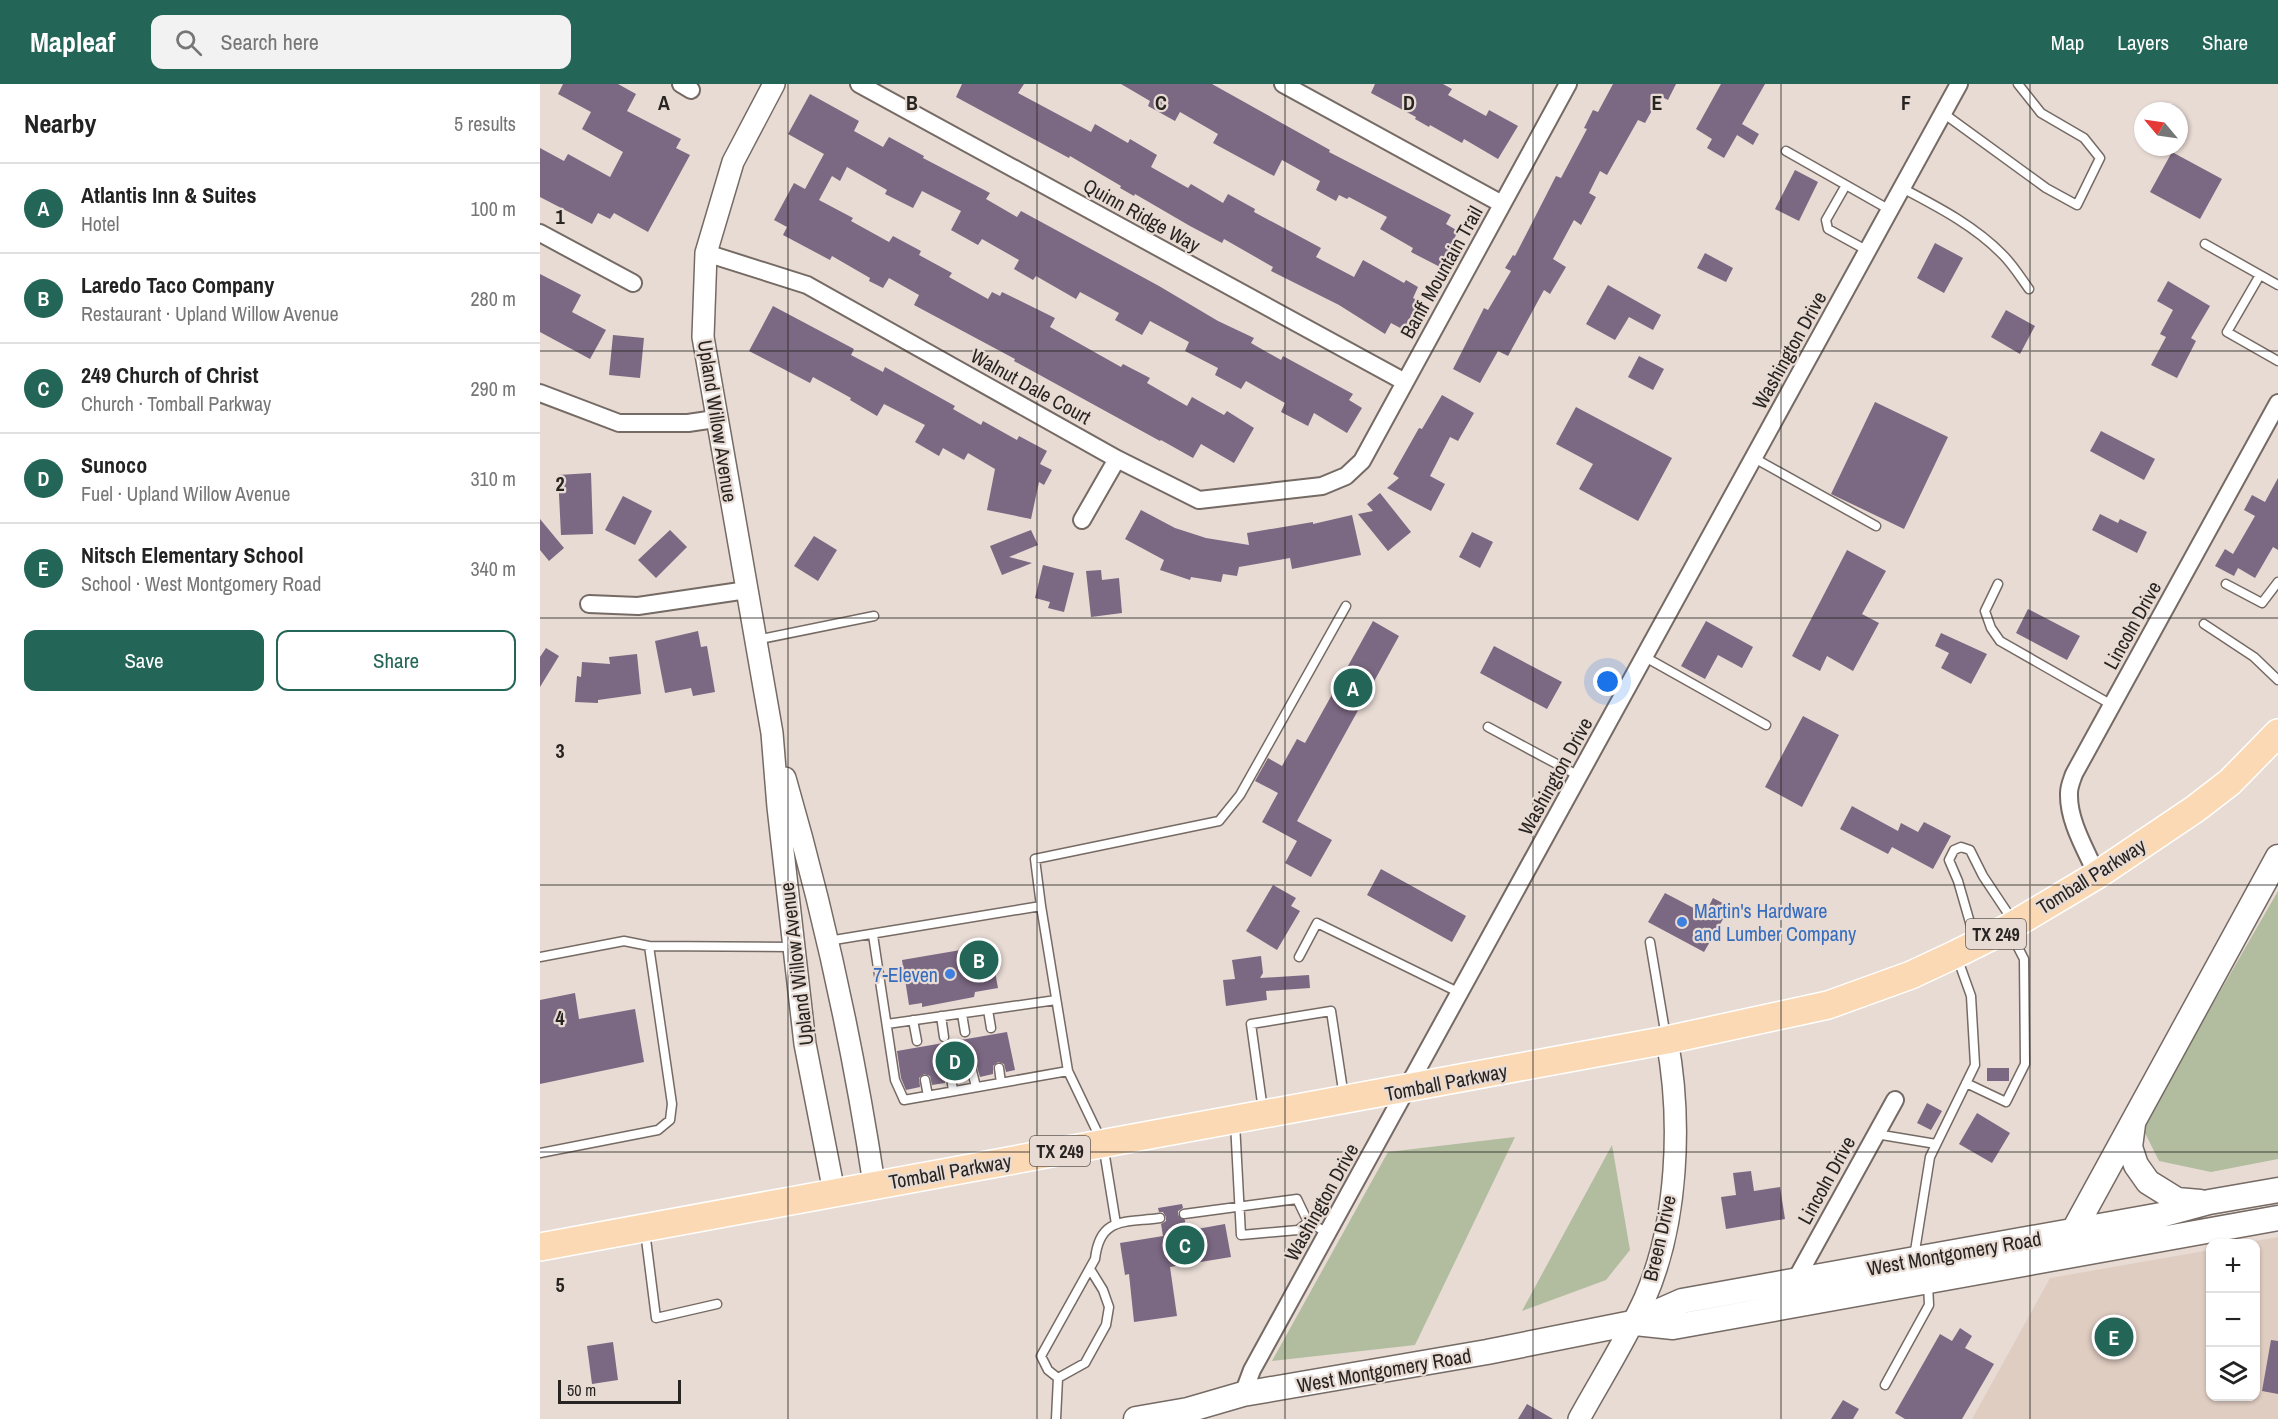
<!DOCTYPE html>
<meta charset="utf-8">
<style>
:root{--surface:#fff;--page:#f2f2f2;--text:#222;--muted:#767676;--line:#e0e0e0;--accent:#236657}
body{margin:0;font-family:"Archivo Narrow",sans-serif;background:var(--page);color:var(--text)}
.controls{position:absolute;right:18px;bottom:18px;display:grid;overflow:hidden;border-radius:12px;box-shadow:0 2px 4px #0004}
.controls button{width:54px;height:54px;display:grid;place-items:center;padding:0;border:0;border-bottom:2px solid var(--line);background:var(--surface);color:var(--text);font:30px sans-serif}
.compass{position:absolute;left:1594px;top:18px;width:54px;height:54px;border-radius:50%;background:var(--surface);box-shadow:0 2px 4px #0004;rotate:299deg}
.scale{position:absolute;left:18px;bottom:15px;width:123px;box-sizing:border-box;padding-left:6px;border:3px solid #282421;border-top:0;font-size:16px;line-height:21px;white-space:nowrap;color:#282421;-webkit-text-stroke:4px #e8dbd4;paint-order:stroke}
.you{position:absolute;left:1068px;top:598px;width:21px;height:21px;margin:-15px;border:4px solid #fff;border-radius:50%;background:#1a73e8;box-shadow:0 0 0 9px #1a73e833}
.badge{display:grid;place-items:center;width:39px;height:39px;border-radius:50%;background:var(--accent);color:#fff;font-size:20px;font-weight:700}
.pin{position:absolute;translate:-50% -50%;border:3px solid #fff;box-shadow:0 2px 6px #0006}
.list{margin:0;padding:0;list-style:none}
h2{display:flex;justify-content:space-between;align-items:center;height:78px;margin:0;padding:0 24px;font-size:26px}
h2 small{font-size:20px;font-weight:400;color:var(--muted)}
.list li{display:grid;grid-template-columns:39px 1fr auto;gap:18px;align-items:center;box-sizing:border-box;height:90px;padding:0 24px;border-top:2px solid var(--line)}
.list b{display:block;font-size:22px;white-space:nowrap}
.list p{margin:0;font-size:20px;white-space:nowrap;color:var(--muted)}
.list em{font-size:20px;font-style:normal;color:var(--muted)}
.actions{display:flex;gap:12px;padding:18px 24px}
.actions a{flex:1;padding:14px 0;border:2px solid var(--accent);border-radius:12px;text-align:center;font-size:21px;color:var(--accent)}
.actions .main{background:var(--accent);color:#fff}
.icon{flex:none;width:33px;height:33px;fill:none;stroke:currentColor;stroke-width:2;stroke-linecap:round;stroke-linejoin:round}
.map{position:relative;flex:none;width:1738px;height:1335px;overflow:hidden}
header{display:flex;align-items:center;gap:36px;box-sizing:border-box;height:84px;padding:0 30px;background:var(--accent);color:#fff}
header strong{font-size:28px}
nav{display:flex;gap:33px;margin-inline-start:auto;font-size:21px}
.search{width:420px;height:54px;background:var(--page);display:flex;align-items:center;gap:15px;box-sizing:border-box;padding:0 21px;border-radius:12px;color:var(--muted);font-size:22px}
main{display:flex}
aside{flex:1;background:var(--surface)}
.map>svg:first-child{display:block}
</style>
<header>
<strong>Mapleaf</strong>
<div class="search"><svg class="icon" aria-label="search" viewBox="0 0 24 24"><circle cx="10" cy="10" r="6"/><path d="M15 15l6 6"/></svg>Search here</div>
<nav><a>Map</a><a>Layers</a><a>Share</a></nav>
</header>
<main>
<aside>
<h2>Nearby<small>5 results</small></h2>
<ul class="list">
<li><span class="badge">A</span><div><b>Atlantis Inn &amp; Suites</b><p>Hotel</p></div><em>100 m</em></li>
<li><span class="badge">B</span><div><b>Laredo Taco Company</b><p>Restaurant · Upland Willow Avenue</p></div><em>280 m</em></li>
<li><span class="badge">C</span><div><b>249 Church of Christ</b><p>Church · Tomball Parkway</p></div><em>290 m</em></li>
<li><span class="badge">D</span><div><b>Sunoco</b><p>Fuel · Upland Willow Avenue</p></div><em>310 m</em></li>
<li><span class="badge">E</span><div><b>Nitsch Elementary School</b><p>School · West Montgomery Road</p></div><em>340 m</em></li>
</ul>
<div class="actions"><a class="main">Save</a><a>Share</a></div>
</aside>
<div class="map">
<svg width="1738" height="1335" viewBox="0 0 1738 1335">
<rect width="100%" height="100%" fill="#e8dbd4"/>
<!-- built -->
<path fill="#e0cdc2" d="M1738,1153V1335H1432L1510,1194L1670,1166V1312H1716V1160L1704,1159Z"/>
<!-- green -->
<path fill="#b1bd9e" d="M1738,807V1075L1671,1088L1619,1077L1602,1043Z
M975,1053L875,1261L732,1277L848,1068Z
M1072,1061L1090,1166L1066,1196L982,1227Z"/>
<!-- building -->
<path fill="#7b6882" d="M23,0H78L96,10L87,27L141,55L136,64L150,71L108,148L74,129L70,135L58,129L52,140L0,113V64L24,77L28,70L70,93L83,68L42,45L51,28L18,10Z
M422,0H484L478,9L551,48L555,40L588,59L590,55L617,71L611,83L648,104L651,100L683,119L688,110L715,125L714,128L781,164L776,173L814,193L823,176L864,199L866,196L878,203L873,214L879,217L864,246L851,239L845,250L799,221L731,187L733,183L684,155L682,159L650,142L595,110L594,112L580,104L581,102L530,72L529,74L416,13Z
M581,0H672L790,66L789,68L911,131L906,140L918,147L900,183L871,168L873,164L840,145L847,133L809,113L807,115L799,111L796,117L776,106L780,97L742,76L734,92L673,59L678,50L640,28L635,37L608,22L610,17Z
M835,0H903L912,5L908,11L946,32L949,26L978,42L958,75L924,55L922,59L890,41L889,43L875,35L876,33L831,9Z
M1073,0H1136L1128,16L1120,12L1105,39L1098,36L1067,91L1060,87L1049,109L1056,113L1041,141L1034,136L1013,175L1026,183L1010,210L1004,206L968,272L958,267L940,299L913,285L944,224L948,226L971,187L965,184L973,171L975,172L1016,92L1021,94L1047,45L1044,44L1053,26L1058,28Z
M1181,0H1225L1202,40L1219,50L1213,61L1197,51L1184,74L1167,64L1172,55L1156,45Z
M270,10L319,37L314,47L343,63L349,53L384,72L383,74L450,109L446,115L477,133L481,127L619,202L678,237L714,254L711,259L741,276L743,272L813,310L809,316L822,324L807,349L774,329L768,342L741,328L745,319L706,297L701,305L675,291L678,284L645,267L649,258L610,237L602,251L575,236L579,229L540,208L536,215L496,192L493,196L474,185L479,176L442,155L438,161L411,146L421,127L382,107L373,124L345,110L347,106L307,83L300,97L292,92L279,116L313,134L311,137L349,158L353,152L381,167L379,171L412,189L409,193L448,215L452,208L460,212L462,208L515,234L510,243L581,283L583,280L610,294L607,299L647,322L652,313L684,331L687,327L714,344L694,379L661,360L653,374L621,356L620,357L474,277L475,275L374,221L379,211L349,194L343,204L329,197L330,194L292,172L290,176L243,151L247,143L234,136L254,99L265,105L284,70L248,50Z
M1632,68L1682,95L1660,135L1610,108Z
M1255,86L1278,98L1259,137L1235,125Z
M1395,159L1423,174L1404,209L1377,194Z
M1165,169L1193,184L1186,198L1157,184Z
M0,190L41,211L32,228L66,246L50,275L0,248Z
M1628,197L1670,222L1651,254L1656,257L1637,294L1611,281L1626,253L1620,250L1633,226L1617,217Z
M1068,201L1121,231L1113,246L1089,233L1075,256L1046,240Z
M233,222L314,265L311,271L343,288L345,283L415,322L413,325L441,341L443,337L477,356L479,352L507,367L500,380L512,386L504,401L499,398L491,435L447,426L455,385L428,369L424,376L403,364L399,372L375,358L385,341L344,320L337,332L310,316L311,314L273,293L270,299L209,267Z
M1466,226L1495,242L1480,270L1451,253Z
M73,251L104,254L100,294L69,291Z
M1099,272L1124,285L1113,306L1088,293Z
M902,311L934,329L918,357L910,353L890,392L905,400L891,427L847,404L859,394L853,390L879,344L882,345Z
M1335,318L1408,353L1364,445L1291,410Z
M1036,323L1132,374L1098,437L1039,405L1053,380L1016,360Z
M1561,347L1615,375L1604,396L1550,367Z
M51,389L53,450L21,451L18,391Z
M1738,394V466L1733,463L1715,494L1698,484L1694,492L1675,482L1685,465L1693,470L1715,432L1704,426L1712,411L1725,418Z
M840,409L871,448L848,467L818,430L833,427L827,420Z
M83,412L112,427L95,461L65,446Z
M601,426L635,444L666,454L709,461L707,449L773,438V440L812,431L821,471L752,485L750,474L699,483L697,492L683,490L681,498L651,493L650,496L620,486L624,476L585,455Z
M1560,430L1578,439L1580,435L1607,448L1597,469L1552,446Z
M0,435L24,464L9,477L0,466Z
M130,446L147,463L116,494L98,476Z
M491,446L498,461L469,473L492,479L462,491L450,462Z
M932,448L953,458L940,484L919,473Z
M274,452L297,466L278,497L254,482Z
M1307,466L1346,487L1322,530L1339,539L1313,587L1287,572L1280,587L1252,572Z
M503,481L534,489L524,528L508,524L510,518L495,514Z
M561,486L562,496L579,494L582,529L551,533L546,487Z
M1488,525L1540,552L1527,576L1476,549Z
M833,537L859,552L757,737L792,756L771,793L745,779L757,757L722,738L738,709L715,697L728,674L742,682L757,655L765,659Z
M1166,537L1213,563L1202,584L1178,571L1165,595L1141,582Z
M158,547L161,563L167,562L175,608L153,612L151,604L125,609L115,557Z
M1401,549L1447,570L1431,600L1401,584L1409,569L1395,562Z
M954,562L1022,598L1007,625L940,589Z
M6,564L19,572L0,603V573Z
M97,570L101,610L58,616V619L35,618L37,592L41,593L42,578L70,580L69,573Z
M1263,632L1299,651L1262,723L1225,703Z
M1312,722L1358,747L1361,739L1378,748L1384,738L1411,752L1393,785L1352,763L1348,770L1300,745Z
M841,785L926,832L912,858L827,811Z
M733,801L756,814L751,822L760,827L737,866L706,847Z
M1125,809L1165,830L1173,814L1190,823L1164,868L1108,838Z
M450,861L458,904L435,908L434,913L382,923V919L369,921L362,876Z
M721,872L723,889L720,894L769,891L770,904L726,907L727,916L686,922L683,896L695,895L692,876Z
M35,909L39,935L95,925L104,978L0,1000V916Z
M467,948L475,986L466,988L464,980L458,978L453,982V990L440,993L437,983L431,981L426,986L427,995L418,996L416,988L410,986L405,990V999L392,1001L390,992L384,990L379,994L380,1003L366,1006L361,994L357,967Z
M1447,984H1469V997H1447Z
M1387,1019L1402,1027L1391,1046L1377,1039Z
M1437,1029L1470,1049L1452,1079L1419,1060Z
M1211,1087L1214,1107L1240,1103L1245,1135L1186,1145L1181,1113L1196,1111L1193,1089Z
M642,1120L643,1124L638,1127V1131L645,1136L646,1147L685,1140L691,1173L630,1183L637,1232L594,1238L589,1190L585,1191L580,1159L623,1152L621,1140L626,1137V1133L623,1128H619L618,1124Z
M1420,1244L1432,1252L1425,1264L1454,1280L1422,1335H1365L1355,1329L1400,1250L1412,1257Z
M1731,1256L1738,1257V1310L1722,1307Z
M73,1258L78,1296L52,1300L47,1262Z
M1303,1316L1319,1325L1313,1335H1291Z
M987,1320L1013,1335H978Z"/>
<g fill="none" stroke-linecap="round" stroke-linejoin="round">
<defs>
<path id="service" d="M1403,29L1506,104L1537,121L1560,74L1544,54L1501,29L1478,0
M1246,67L1350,126
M1306,101L1286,136L1288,145L1328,167
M1362,104C1398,123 1435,142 1463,171C1473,181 1481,194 1489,205
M1665,160L1738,201
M1720,191L1687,248L1738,277
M1214,374L1336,442
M1458,500L1445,527L1451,544L1460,557L1572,621
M1686,500L1722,519L1738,498
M1664,540L1714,573L1738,596
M216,556L334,532
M1105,573L1226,641
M948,643L1039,692
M501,822L495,775L679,737L700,711L806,522
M333,851L355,996L364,1016L528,987
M1435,856L1418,797L1409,776L1414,766L1421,763L1430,766L1443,792L1473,837
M288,857L501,822L528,987L563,1060L576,1140
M1110,858L1126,953
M0,873L84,857L109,862L252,863
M759,873L777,839L920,909
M448,926L451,944
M422,930L425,948
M401,932L404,953
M373,936L377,957
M347,940L516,916
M459,984L461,999
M432,987L436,1003
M411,992L413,1007
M385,996L388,1012
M1426,999L1466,1018L1485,980L1484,875L1469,846
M723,1026L711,940L791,927L804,1013
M695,1039L701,1151L758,1146L768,1138L788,1149
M1336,1050L1396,1060
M0,1069L118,1046L130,1036L132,1020L109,862
M644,1130L757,1115L768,1138
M105,1147L116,1234L177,1220
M1374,1173L1390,1073L1435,981L1431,912L1417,873
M518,1294L508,1286L501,1272L555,1175C560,1132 585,1139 620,1134
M518,1294L545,1279L566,1241L569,1223L563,1206L550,1185
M1345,1301L1389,1221L1388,1200
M516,1335L518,1294"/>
<path id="minor" d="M141,0L151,6
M319,0L865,298
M743,0L962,120
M0,149L93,199
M166,169L267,201L577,375L659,416L782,402L806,392L822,377L1028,0
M0,309L79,339H148L175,335
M542,436L577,375
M49,520L98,522L207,506
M1557,791C1546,766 1528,737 1529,709C1529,702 1532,696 1534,690L1738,319
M1255,1197L1355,1016
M703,1310L712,1286L1419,0"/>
<path id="tertiary" d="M234,0L193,78L166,169L163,253L232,649L238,723L265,960L294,1108
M245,694C284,829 313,961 334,1100
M1039,1335C1061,1295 1086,1256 1105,1214C1138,1139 1142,1036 1127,956"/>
<path id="secondary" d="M1593,1040L1590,1063L1596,1081L1608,1098L1637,1116L1660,1118
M1529,1155L1738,773
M1095,1239L1133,1243L1738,1134
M596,1335L648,1326L703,1310L947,1268L1092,1239L1142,1217L1621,1131L1669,1118L1738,1106"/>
<path id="primary" d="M0,1163L1127,956L1288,921L1371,891L1416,870L1468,844L1557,791L1655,725L1690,698L1738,649"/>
</defs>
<!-- service casing -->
<use href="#service" stroke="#756a64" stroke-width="11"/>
<!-- minor casing -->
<use href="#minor" stroke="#756a64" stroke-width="20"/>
<!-- tertiary casing -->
<use href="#tertiary" stroke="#756a64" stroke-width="24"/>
<!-- secondary casing -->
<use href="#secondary" stroke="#756a64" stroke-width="27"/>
<!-- primary casing -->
<use href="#primary" stroke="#fff" stroke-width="30"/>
<!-- service -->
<use href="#service" stroke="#fff" stroke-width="8"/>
<!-- minor -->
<use href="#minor" stroke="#fff" stroke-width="16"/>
<!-- tertiary -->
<use href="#tertiary" stroke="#fff" stroke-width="21"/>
<!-- secondary -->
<use href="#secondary" stroke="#fff" stroke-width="24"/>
<!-- primary -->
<use href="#primary" stroke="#fbd9b4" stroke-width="27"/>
</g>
<!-- grid -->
<path fill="none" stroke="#282421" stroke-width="1.5" stroke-opacity="0.55" d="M248,0V1335M497,0V1335M745,0V1335M993,0V1335M1241,0V1335M1490,0V1335M0,267H1738M0,534H1738M0,801H1738M0,1068H1738"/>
<!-- markers -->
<g fill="#3f7fe0" stroke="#e8dbd4" stroke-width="2">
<circle cx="1142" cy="838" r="6"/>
<circle cx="410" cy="890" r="6"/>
</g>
<g text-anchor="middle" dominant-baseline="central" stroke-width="4.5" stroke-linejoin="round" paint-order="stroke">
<!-- shield labels -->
<g fill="#e8dbd4" stroke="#625b57" stroke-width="1.5">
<rect x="1426" y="835" width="60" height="30" rx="4.5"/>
<rect x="490" y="1052" width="60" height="30" rx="4.5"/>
</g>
<g font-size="18" font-weight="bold" fill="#282421">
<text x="1456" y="850">TX 249</text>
<text x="520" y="1067">TX 249</text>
</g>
<!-- street labels -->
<g font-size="20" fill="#282421" stroke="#e8dbd4">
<text transform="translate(602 131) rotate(29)">Quinn Ridge Way</text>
<text transform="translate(901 188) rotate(-61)">Banff Mountain Trail</text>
<text transform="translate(1249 266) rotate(-61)">Washington Drive</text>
<text transform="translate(491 302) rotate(29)">Walnut Dale Court</text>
<text transform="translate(178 337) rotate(81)">Upland Willow Avenue</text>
<text transform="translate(1592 541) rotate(-61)">Lincoln Drive</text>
<text transform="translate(1015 692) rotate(-61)">Washington Drive</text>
<text transform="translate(1551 792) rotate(-32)">Tomball Parkway</text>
<text transform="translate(256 880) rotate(-97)">Upland Willow Avenue</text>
<text transform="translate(906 998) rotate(-11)">Tomball Parkway</text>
<text transform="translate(410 1087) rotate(-10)">Tomball Parkway</text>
<text transform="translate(1286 1096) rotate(-61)">Lincoln Drive</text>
<text transform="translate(781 1118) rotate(-61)">Washington Drive</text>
<text transform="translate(1119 1154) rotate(-77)">Breen Drive</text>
<text transform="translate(1414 1169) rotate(-10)">West Montgomery Road</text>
<text transform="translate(844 1286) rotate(-10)">West Montgomery Road</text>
</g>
<!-- shop labels -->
<g font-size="20" fill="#366cbe" stroke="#e8dbd4" text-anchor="start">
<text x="1154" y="826">Martin's Hardware<tspan x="1154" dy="23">and Lumber Company</tspan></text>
<text x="398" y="890" text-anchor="end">7-Eleven</text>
</g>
</g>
<g font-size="20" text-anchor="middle" font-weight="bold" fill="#282421" stroke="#e8dbd4" stroke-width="4.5" stroke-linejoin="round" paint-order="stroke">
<text x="124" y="26">A</text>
<text x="372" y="26">B</text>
<text x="621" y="26">C</text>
<text x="869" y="26">D</text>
<text x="1117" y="26">E</text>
<text x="1366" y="26">F</text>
<text x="20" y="140">1</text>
<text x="20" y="407">2</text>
<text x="20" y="674">3</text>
<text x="20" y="941">4</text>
<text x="20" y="1208">5</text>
</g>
</svg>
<div class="controls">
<button>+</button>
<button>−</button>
<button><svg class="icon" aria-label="layers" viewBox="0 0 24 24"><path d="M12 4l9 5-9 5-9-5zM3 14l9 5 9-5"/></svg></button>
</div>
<svg class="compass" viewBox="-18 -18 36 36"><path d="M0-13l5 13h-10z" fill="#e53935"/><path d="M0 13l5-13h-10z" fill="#767676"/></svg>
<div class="scale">50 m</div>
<div class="you"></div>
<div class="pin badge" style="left:813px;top:604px">A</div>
<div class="pin badge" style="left:439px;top:876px">B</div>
<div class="pin badge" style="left:645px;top:1161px">C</div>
<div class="pin badge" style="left:415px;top:977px">D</div>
<div class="pin badge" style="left:1574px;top:1253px">E</div>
</div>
</main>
